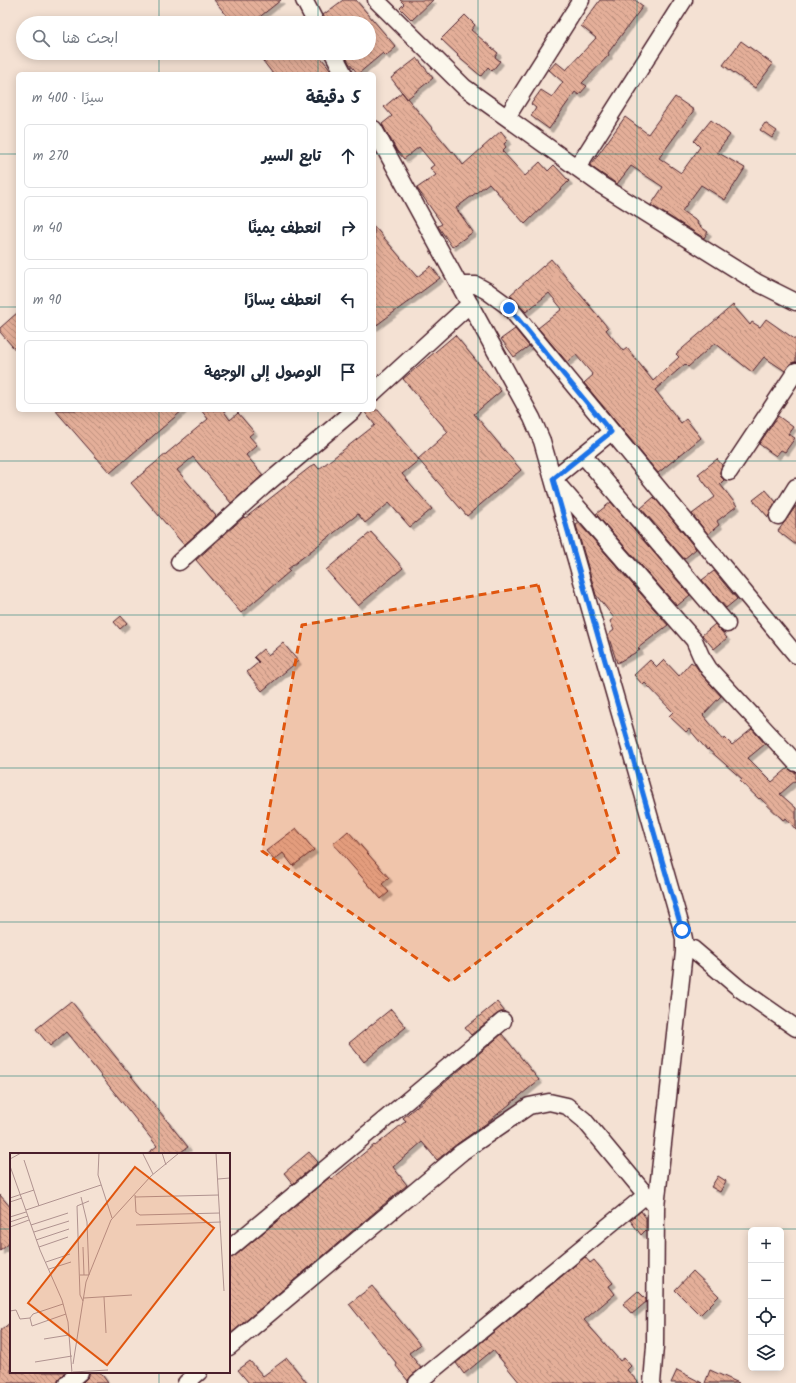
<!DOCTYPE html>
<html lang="ar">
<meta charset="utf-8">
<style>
:root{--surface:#fff;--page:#f2f2f3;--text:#1f2937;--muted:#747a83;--line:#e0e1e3}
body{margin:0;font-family:Kalam,"Playpen Sans Arabic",sans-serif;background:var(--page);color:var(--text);direction:rtl}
.controls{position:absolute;right:12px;bottom:12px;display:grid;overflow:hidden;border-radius:6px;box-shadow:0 2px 10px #0003}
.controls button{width:36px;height:36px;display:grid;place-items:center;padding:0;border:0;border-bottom:1px solid var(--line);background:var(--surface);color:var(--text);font:20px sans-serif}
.stop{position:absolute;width:12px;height:12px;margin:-9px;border:3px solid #1a73e8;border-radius:50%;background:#fff}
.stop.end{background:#1a73e8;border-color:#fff;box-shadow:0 1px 4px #0008}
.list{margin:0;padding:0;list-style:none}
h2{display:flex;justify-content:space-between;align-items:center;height:52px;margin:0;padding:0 16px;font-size:17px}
h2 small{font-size:13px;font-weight:400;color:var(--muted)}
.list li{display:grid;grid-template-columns:26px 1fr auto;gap:12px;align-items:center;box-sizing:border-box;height:64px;margin:0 8px 8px;padding:0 8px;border:1px solid var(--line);border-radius:6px}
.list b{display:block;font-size:15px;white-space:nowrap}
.list em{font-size:13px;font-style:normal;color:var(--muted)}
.icon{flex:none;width:22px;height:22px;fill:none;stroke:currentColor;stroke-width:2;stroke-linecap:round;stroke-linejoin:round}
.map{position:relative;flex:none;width:796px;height:1383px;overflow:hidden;direction:ltr}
.search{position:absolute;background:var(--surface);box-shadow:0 2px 10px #0003;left:16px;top:16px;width:360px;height:44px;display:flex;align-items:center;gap:10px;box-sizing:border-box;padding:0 14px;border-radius:22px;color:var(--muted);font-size:15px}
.panel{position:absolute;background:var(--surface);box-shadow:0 2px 10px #0003;left:16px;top:72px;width:360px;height:340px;border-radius:6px;direction:rtl}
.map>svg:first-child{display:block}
</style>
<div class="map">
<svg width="796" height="1383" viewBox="0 0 796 1383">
<defs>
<pattern id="building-back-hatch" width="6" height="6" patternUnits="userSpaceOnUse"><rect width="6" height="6" fill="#e4af99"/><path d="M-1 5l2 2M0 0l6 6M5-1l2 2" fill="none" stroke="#bb8e7d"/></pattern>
<filter id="shadow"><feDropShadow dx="3.5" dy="3.5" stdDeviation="0" flood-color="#0004"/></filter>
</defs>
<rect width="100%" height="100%" fill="#f4e1d3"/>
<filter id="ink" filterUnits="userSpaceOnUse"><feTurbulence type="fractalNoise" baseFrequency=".025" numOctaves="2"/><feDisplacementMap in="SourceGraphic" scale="8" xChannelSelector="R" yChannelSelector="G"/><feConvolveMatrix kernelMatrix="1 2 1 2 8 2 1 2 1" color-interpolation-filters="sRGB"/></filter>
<g filter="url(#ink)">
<!-- building -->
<path fill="url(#building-back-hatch)" stroke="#4a1f2b" filter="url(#shadow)" d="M214,0H281L252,23H233Z
M343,0H356L396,47L386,56L383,53L358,74L349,63L344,53H369V23H328L323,15Z
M400,0H433L412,20L400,8L404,4Z
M600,0H635L643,6L608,53L609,55L582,83L587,86L579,95L575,92L549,129L531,116L536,108L531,104L541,90L552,97L563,82L549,70L556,62L566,70L596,38L581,26Z
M465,15L475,25L471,30L498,53L495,57L500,61L492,71L488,67L481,76L457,56L458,55L441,39Z
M741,41L773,64L755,88L723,65Z
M257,53H317L331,70L326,74H273Z
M417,58L433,78L407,99L391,78Z
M402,92L452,152L453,151L463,165L501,131L508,140L504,144L506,147L502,151L525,176L540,162L548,171L554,165L569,181L525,224L489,183L456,208L473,232L452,247L438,226L442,224L417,188L436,175L430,168L434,165L419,147L404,159L397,151L382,124L392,116L384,107Z
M675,97L694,110L659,158L681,173L700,147L694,141L711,120L730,135L717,152L745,168L725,200L701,185L682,211L698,222L697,224L708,232L704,238L651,205L663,187L631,166L617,184L590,166L625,117L648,134Z
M765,123L777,131L772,138L760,130Z
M374,226L417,277L431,266L440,278L374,327Z
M551,259L608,328L606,330L623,351L627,348L653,381L679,357L676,354L733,305L750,325L752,322L760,327L766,319L796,340V362L791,363L785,371L764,357L752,372L715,343L688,367L685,364L655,390L681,423L686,419L701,438L658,473L584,383L593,375L576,355L567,362L538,328L562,309L549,293L526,312L510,295Z
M18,312V353L0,332V328Z
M515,329L529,346L514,357L501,339Z
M455,335L501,391L474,414L521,470L467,516L418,459L448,432L403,379Z
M55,410H183L110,473Z
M201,410H223L230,420L238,413L254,432L249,436L257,445L246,455L263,475L231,503L193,457L177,470L216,516L184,545L131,483L208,419Z
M363,410H378L419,460L402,474L432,509L410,527L389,503L365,523L358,514L288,569L290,571L241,613L196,560L244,517L245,518L309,468L315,464L319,469L375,425Z
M778,416L793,427L788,434L795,438L785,452L781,450L776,456L759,444Z
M717,459L722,465L720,472L721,477L724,480L720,484L737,506L717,521L719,525L708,534L692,514L715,497L698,474Z
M766,490L776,502L768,517L753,500Z
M654,497L696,549L684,559L641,508Z
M611,502L690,595L677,606L596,514Z
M796,506V545L778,531Z
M579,523L668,625L638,648L640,650L617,663L608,635L614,630L610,621L614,618L596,595L576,525Z
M371,532L403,568L358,606L326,570Z
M714,571L737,599L726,608L702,580Z
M121,616L127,623L120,629L114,622Z
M715,624L727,638L714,649L702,635Z
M283,643L298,661L262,691L247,672L259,662L254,657L263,649L268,656Z
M650,660L657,667L664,660L679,676L691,662L695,665L702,675L721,696L703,715L724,740L725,738L732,745L752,729L765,744L748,758L772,782L788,768L793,772H796V780L780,794L796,808V830L786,818L783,820L760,798L759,799L740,781L742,779L708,749L707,750L689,729L686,732L669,716L673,712L645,683L643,685L634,675Z
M296,828L314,850L293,866L283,853L274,860L266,851Z
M348,831L389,878L382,884L389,892L381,899L333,844Z
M71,1001L188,1147L178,1154H147L157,1146L66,1032L50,1046L36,1029Z
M497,1002L505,1012H501L497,1014L471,1035L465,1028Z
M391,1009L406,1027L364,1062L349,1043Z
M502,1034L539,1080L487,1123L457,1144L437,1160L422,1142L393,1167L407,1185L229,1335V1258L235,1256L330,1177L332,1179L374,1145L375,1146L406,1121L403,1118Z
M309,1152L318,1162L293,1184L284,1173Z
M718,1176L726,1181L720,1192L711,1187Z
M0,1195L11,1208V1242L0,1251Z
M641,1211L646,1218V1230L641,1235L630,1220Z
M585,1257L590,1263L594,1260L613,1283L609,1286L615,1294L584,1320L620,1361L624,1358L631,1366L627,1370L639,1383H520L493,1350L464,1374L456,1363Z
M693,1271L719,1296L700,1315L675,1290Z
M372,1286L420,1345L409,1353L421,1368L411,1376L408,1381L396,1366L397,1364L349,1304Z
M638,1291L646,1299V1302L632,1314L623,1304Z
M11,1322V1372H65L58,1379V1383H0V1331Z
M287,1358L307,1383H249L238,1370L250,1361L263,1376Z
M677,1370L702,1383H671Z
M710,1370L739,1383H705Z
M89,1372H100L108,1383H82L89,1376Z"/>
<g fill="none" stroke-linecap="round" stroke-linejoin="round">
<defs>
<path id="minor" d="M304,0L316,23
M376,0L464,87L601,185L758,283L796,302
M333,53L344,74
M507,117L581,0
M374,129L532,418L542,441L682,930L684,939V952L656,1207L655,1346L652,1383
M577,168L684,0
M460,285H476L487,291L509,307L796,655
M374,392L470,304
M611,432L553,479L694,640L701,656L709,669L796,763
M583,455L727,624
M729,472L796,371
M778,516L796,487
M179,562L263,487L354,410
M684,946L693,949L740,989L796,1028
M229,1249L503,1021
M229,1347L462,1152L529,1106L549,1102L567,1106L584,1120L656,1207
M67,1383L80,1372
M186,1383L199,1372
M417,1383L646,1195"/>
</defs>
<!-- minor casing -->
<use href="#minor" stroke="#4a1f2b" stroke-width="19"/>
<!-- minor -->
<use href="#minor" stroke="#fbf7ec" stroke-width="16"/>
</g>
</g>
<g fill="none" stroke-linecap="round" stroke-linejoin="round" filter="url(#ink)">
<!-- route -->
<path stroke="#1a73e8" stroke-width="5" d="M509,308L611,432L553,479L682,930"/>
</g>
<!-- marked area -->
<path fill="#e0560e" fill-opacity="0.2" stroke="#e0560e" stroke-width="3" stroke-dasharray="8 5" stroke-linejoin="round" d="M538,585L619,855L451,982L262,851L302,625Z"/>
<!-- grid -->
<path fill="none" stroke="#0f766e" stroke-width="1" stroke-opacity="0.55" d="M159,0V23M318,0V23M478,0V1383M637,0V1383M159,53V74M318,53V74M0,154H18M374,154H796M0,307H18M374,307H796M159,410V1154M318,410V1383M0,461H796M0,615H796M0,768H796M0,922H796M0,1076H796M0,1229H11M229,1229H796M159,1372V1383"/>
<!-- overview -->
<g transform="translate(10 1153)">
<rect width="220" height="220" fill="#f4e1d3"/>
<path fill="none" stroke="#b09390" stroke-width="1" d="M89,0L88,22L102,65M152,0L156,12M206,0L214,138M133,1L143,21M0,6L11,0M14,7L29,53M0,13L30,97L52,147L58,169L62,220M208,26L220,25M125,42L126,59L130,62L210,60M125,44L209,42M0,45L24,37M0,49L12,45M16,57L91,32M0,64L16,59M0,69L18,63M21,72L58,60M126,72L211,69M0,74L19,67M24,79L59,68M26,87L59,76M29,94L58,84M73,94L74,122M36,109L60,101M39,116L61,109M70,122H79L77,69L71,44M94,144L96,180M74,145L122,142M73,148L70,142L67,53L79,48M0,158L6,157L10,166L20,165L23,161L53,151M20,165L22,173L56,161M34,186L59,182M25,209L62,203M63,211L76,129L101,67L141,23L169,0M63,219L98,217"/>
<path fill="#e0560e" fill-opacity="0.15" stroke="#e0560e" stroke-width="2" d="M125,14L204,75L97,212L18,150Z"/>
<rect width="220" height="220" fill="none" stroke="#4a1f2b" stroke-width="2"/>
</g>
</svg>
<div class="controls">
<button>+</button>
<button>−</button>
<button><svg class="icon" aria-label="locate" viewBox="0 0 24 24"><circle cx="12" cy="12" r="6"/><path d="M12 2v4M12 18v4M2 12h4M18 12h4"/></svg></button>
<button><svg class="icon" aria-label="layers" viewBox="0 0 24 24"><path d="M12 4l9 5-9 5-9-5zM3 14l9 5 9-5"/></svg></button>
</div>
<div class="stop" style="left:682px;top:930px"></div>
<div class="stop end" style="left:509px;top:308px"></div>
<div class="search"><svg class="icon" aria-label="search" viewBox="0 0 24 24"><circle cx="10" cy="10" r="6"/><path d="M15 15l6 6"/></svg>ابحث هنا</div>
<section class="panel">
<h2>5 دقيقة<small>سيرًا · 400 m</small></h2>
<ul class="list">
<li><svg class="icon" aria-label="ahead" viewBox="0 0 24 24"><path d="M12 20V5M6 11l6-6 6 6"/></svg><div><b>تابع السير</b></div><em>270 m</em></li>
<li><svg class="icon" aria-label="right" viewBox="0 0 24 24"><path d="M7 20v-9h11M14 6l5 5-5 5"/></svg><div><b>انعطف يمينًا</b></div><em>40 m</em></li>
<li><svg class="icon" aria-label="left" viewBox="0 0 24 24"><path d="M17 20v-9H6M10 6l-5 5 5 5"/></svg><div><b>انعطف يسارًا</b></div><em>90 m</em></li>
<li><svg class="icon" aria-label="arrive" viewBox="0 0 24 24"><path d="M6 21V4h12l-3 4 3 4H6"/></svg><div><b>الوصول إلى الوجهة</b></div></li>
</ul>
</section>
</div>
